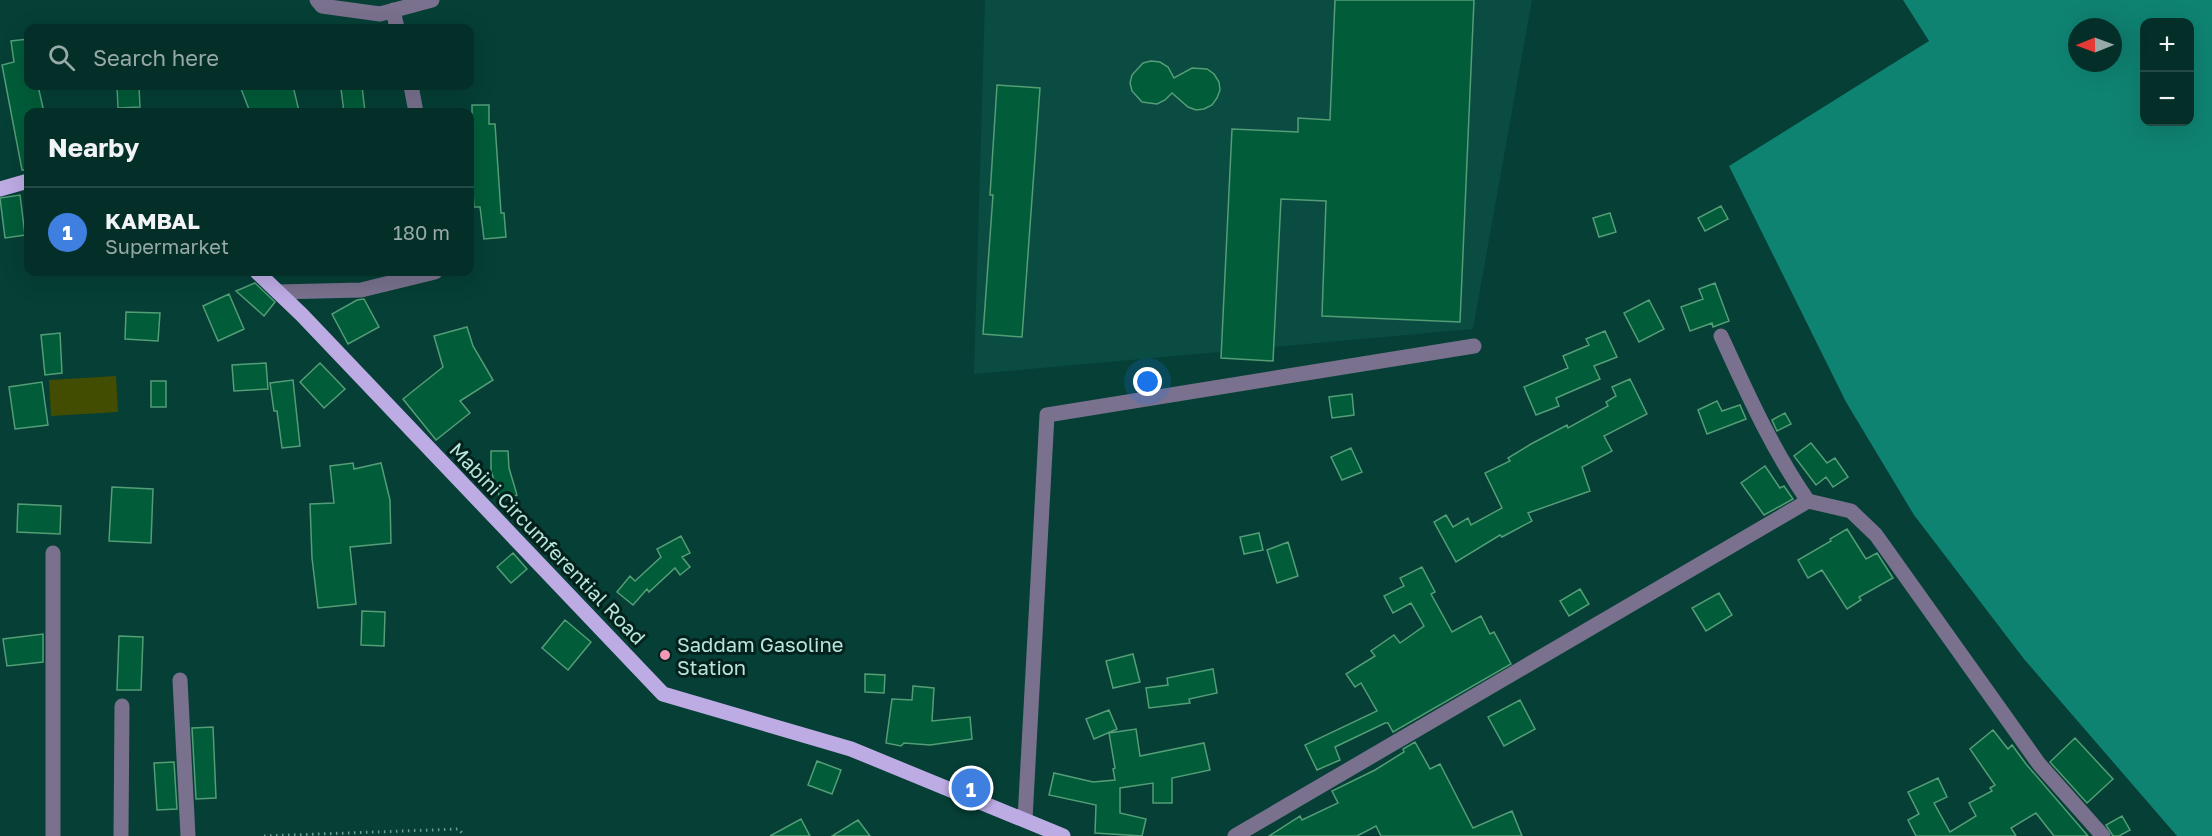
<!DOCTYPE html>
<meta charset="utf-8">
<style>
:root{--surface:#042f28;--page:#0d3730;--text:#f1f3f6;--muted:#97a9a8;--line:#254a45;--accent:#db2777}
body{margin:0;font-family:"Golos Text",sans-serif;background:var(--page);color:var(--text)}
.controls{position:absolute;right:18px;top:18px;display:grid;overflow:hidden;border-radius:12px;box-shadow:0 6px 24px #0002}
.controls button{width:54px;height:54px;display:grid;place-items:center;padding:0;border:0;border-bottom:2px solid var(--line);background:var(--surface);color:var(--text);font:30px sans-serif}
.compass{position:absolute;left:2068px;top:18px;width:54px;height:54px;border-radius:50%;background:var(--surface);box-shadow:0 6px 24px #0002;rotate:269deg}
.you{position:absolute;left:1148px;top:382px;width:21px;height:21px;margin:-15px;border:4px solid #fff;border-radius:50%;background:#1a73e8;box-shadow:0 0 0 9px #1a73e833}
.badge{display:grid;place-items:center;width:39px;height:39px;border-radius:50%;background:var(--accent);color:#fff;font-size:20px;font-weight:700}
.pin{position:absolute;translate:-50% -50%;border:3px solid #fff;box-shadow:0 2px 6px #0006}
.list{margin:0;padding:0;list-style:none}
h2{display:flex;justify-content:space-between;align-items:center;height:78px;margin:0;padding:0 24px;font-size:26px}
h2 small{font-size:20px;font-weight:400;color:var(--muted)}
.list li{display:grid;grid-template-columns:39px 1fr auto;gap:18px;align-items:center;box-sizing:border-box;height:90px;padding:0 24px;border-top:2px solid var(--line)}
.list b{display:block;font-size:22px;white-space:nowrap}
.list p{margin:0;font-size:20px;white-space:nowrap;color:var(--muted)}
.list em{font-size:20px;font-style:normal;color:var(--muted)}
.icon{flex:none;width:33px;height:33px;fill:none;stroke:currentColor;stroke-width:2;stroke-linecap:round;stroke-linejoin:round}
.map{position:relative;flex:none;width:2212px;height:836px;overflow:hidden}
.search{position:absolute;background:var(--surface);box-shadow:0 6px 24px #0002;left:24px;top:24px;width:450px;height:66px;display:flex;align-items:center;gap:15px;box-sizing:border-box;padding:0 21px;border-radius:12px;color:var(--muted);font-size:22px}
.panel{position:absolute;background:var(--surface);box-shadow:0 6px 24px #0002;left:24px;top:108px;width:450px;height:168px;border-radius:12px}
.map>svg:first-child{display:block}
</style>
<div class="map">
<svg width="2212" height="836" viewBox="0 0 2212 836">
<rect width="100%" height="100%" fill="#053f36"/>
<!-- built -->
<path fill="#0a4c42" d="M985,0H1532L1473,329L974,374Z"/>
<!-- green -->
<path fill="#424d01" d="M116,376L118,412L51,416L49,380Z"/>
<!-- water -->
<path fill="#0f8372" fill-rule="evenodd" d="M1903,0H2212V836H2177L2024,659L1914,515L1846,402L1729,166L1929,41ZM2144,22H2190V122H2144ZM2077,27H2113V63H2077Z"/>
<!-- building -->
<path fill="#005c39" stroke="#549d76" stroke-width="1.5" d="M1335,0H1474L1460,322L1322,316L1326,201L1281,199L1273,361L1221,358L1232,129L1298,132V118L1330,120Z
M28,39V86H38L44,112H28V170H22L2,65L14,62L11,41Z
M1151,61L1160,62L1168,67L1174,78L1192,68L1207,69L1214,74L1219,82L1220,90L1217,98L1212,105L1204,109L1196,110L1188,107L1172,93L1165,100L1157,104L1142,102L1132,91L1130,83L1132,75L1143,63Z
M997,85L1040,88L1022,337L983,334L993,195H990Z
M117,86H139L140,107L118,108Z
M240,86H293L299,111L290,112H250Z
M362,86L365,112H344L341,89Z
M472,105H489V124H495L501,213H504L506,237L484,239L480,207H474L470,149V124H472Z
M20,195L25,235L5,238L0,198Z
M1721,206L1728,219L1705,231L1698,218Z
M1610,213L1616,232L1599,237L1593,218Z
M255,283L275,302L264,316L236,291Z
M1715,283L1729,321L1713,327L1712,323L1690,331L1681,307L1703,299L1699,289Z
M229,294L244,329L218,341L203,306Z
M364,299L379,327L348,344L332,314L357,300Z
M1649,300L1664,329L1639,342L1624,313Z
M126,312L160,313L158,341L125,339Z
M467,327L473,346L493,380L460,401L470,413L436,440L403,399L443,367L434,336Z
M1605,331L1617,357L1594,366L1600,379L1556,398L1559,406L1536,415L1524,387L1568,368L1563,356L1589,345L1586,339Z
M60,333L62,373L45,375L41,335Z
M266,363L268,389L234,391L232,365Z
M320,363L345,389L324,408L300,382Z
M1630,379L1647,414L1604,436L1612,451L1582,467L1590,491L1528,513L1532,521L1502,537L1500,535L1456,562L1434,522L1446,515L1453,527L1468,518L1471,525L1502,508L1485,473L1510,461L1508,458L1531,444L1567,425L1568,428L1608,406L1606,402L1616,396L1612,387Z
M293,380L300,446L282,448L277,411H274L270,383Z
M151,381H166V407H151Z
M42,382L48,425L15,429L9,387Z
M1352,394L1354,415L1332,418L1329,397Z
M1717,401L1722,411L1740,405L1746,419L1707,434L1698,410Z
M1785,413L1791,424L1777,431L1772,420Z
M1811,443L1827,463L1835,458L1848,477L1833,487L1826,477L1816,485L1794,456Z
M1351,448L1362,472L1342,480L1331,457Z
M491,451H508L509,468L517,495L501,501L491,471Z
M353,463L354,469L381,463L390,500L391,543L350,547L356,604L318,608L312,558L310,504L334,503L330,466Z
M1765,466L1780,488L1784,486L1793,499L1764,515L1741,483Z
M112,487L153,489L151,543L109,541Z
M18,504L61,506L60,534L17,532Z
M1847,529L1866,559L1877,553L1893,578L1859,597L1861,600L1847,609L1822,570L1808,578L1798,560L1831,541L1830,539Z
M1259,533L1263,550L1244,554L1240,537Z
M681,536L690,553L682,557L690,567L680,575L675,568L649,592L647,589L633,605L617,592L630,576L635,581L661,557L657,549Z
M1288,542L1298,576L1277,583L1267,550Z
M513,553L527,569L511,583L497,567Z
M1422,567L1435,592L1431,594L1452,632L1481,616L1490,634L1494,632L1511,664L1393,732L1388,723H1385L1335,747L1340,760L1317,770L1305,745L1377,711L1361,683L1355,687L1346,674L1375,656L1371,651L1394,635L1400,643L1424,626L1411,603L1393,613L1384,596L1404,586L1400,578Z
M1580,589L1589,604L1569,616L1560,601Z
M1719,593L1732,615L1706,631L1692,608Z
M362,611L385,612L384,646L361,645Z
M565,620L591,642L568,670L542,648Z
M43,634V662L7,666L3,639Z
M119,636L143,637L141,690H117Z
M1133,654L1140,682L1113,688L1106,661Z
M1213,669L1217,693L1189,699L1190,703L1149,708L1146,688L1168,685L1167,678Z
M865,674L885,675L884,693L865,692Z
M913,686L934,688L932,721L970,717L972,739L930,745L904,743L901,746L886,743L892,699L912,700Z
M1520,700L1535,729L1504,746L1488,717Z
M1109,710L1117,729L1094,739L1086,719Z
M213,727L216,798L196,799L192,728Z
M1136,729L1140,756L1204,743L1210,770L1172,778V803H1153V783L1120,788V813L1146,819L1142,836L1095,833L1096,805L1049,795L1054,773L1093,782L1115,780L1113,769L1115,768L1109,733Z
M1993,730L2008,749L2012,745L2026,764L2088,836H2054L2036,813L2011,828L2016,836H1916L1908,820L1919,814L1908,792L1938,778L1947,797L1934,803L1950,832L1976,816L1969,803L1992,791L1990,788L1995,785L1970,749Z
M2075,738L2113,779L2087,803L2050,762Z
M1415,742L1430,769L1440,764L1473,828L1512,811L1522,836H1381L1376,826L1357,836H1269L1300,816L1302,820L1338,803L1332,791L1375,770L1404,752L1403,749Z
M817,761L841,770L832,794L808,785Z
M174,762L177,809L157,810L154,763Z
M2122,816L2130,830L2119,836H2113L2106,825Z
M801,819L810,836H770Z
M858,820L870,836H832Z"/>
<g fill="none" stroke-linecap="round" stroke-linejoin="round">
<!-- path -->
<path stroke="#689a90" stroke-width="3" stroke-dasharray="1.5 4.5" stroke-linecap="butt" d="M264,836L459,829L464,836"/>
<!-- minor -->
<path stroke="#79718d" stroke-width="15" d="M317,0L322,6L380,14L432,0
M393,10L397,28
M411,86L416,112
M278,292L361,290L435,272
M1721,336C1747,393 1772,449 1808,501L1851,511L1876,535L2039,764L2103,836
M180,680L188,836
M1025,819L1047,415L1474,346
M53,836V553
M121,836L122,706
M1235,836L1808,501"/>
<!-- major -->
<path stroke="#bdabe4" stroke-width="15" d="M0,189L28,181
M257,272L302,315L663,694L851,749L1063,836"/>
</g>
<!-- markers -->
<circle fill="#f09ab6" stroke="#03221d" stroke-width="2" cx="665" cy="655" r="6"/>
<g text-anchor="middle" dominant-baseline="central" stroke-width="6" stroke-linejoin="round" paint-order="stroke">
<!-- street labels -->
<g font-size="20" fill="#b9e5da" stroke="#03221d">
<text transform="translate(548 543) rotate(46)">Mabini Circumferential Road</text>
</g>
<!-- poi labels -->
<g font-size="20" fill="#b9e5da" stroke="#03221d" text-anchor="start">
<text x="677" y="644">Saddam Gasoline<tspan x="677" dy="23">Station</tspan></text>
</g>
</g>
</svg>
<div class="controls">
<button>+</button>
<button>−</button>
</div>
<svg class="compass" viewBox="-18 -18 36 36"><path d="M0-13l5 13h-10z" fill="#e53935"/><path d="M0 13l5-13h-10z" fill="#97a9a8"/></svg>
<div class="you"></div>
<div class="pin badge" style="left:971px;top:788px;background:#3f7fe0">1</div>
<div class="search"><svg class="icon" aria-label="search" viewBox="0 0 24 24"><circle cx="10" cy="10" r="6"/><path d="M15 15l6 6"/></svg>Search here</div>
<section class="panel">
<h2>Nearby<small></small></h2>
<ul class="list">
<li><span class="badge" style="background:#3f7fe0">1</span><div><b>KAMBAL</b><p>Supermarket</p></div><em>180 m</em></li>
</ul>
</section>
</div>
